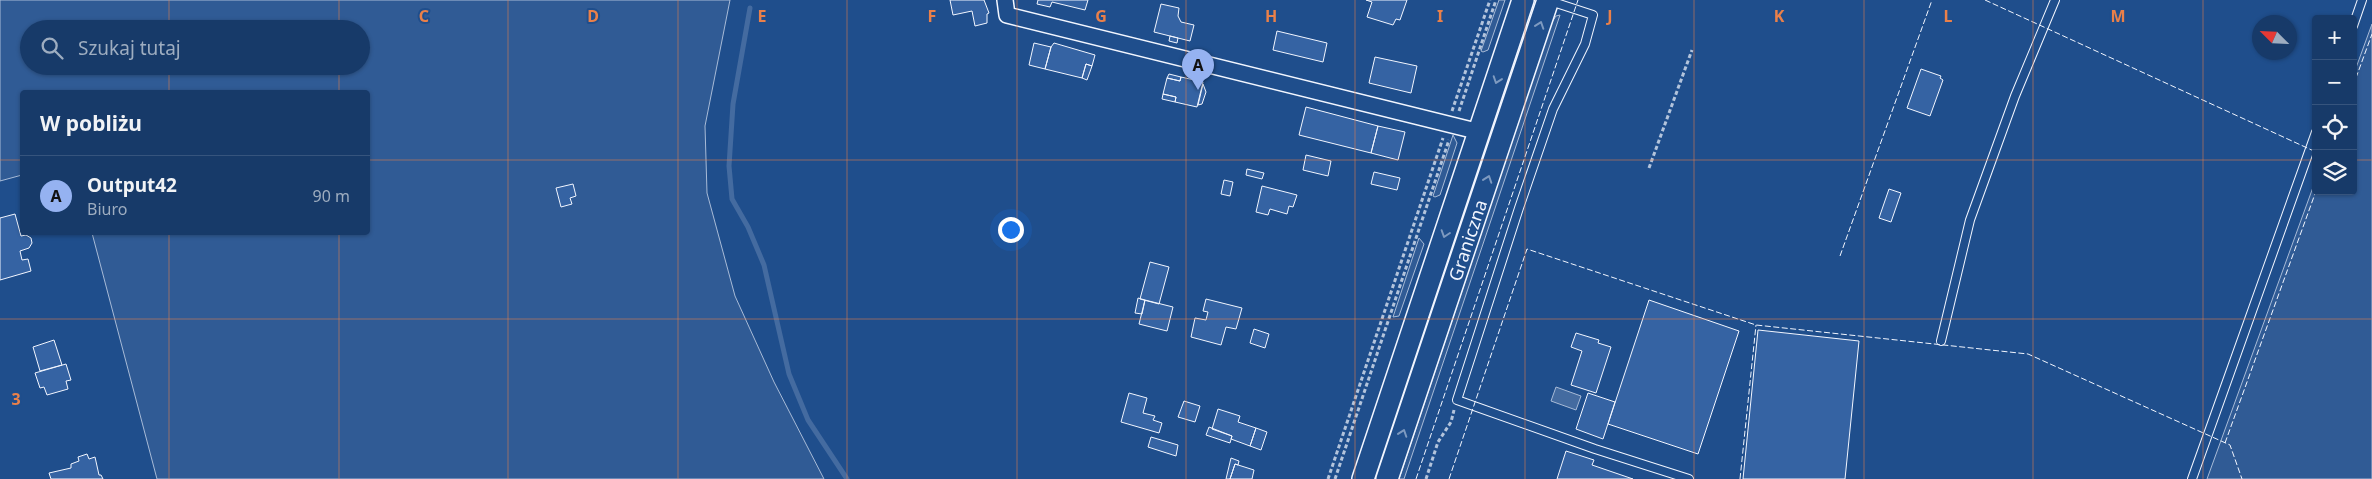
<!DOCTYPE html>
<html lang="pl">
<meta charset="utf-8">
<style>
:root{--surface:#173a69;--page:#244571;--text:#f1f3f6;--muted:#9eadc0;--line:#36547d;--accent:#95b2f1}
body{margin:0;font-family:"Noto Sans",sans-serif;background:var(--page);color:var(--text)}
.controls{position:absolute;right:15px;top:15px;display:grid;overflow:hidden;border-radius:5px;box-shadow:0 1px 4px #0004}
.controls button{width:45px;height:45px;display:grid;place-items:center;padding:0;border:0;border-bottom:1px solid var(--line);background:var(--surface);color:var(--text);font:25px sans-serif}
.compass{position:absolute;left:2252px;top:15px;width:45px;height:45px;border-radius:50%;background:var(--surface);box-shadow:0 1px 4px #0004;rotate:294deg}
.you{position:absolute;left:1010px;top:229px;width:18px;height:18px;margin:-12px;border:4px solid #fff;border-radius:50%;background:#1a73e8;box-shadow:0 0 0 8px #1a73e833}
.badge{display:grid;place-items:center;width:32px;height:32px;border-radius:50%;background:var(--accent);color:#111;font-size:16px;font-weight:700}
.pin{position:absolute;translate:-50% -41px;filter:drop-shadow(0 1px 2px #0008)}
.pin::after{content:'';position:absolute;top:26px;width:18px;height:15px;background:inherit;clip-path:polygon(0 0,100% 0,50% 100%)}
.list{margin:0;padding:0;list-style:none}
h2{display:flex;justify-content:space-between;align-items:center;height:65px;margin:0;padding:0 20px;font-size:21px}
h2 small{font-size:16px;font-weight:400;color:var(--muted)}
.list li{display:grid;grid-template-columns:32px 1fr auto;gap:15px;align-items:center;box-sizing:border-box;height:80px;padding:0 20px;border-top:1px solid var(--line)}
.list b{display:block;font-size:19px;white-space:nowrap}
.list p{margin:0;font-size:16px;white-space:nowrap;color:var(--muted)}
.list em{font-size:16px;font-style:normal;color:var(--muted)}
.icon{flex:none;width:28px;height:28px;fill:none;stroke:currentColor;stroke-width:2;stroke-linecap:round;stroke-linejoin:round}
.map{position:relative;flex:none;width:2372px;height:479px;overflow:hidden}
.search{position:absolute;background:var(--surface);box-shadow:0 1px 4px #0004;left:20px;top:20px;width:350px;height:55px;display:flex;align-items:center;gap:12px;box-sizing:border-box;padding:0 18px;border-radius:28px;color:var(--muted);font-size:19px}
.panel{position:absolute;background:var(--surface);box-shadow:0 1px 4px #0004;left:20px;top:90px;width:350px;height:145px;border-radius:5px}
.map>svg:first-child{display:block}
</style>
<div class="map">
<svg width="2372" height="479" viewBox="0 0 2372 479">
<rect width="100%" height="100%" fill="#1f4e8c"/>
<!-- green -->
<path fill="#305b95" stroke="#a8bbd7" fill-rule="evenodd" d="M0,0H730L705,126L707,193L735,296L774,382L824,479H157L92,233L368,232V92H22V175L0,181ZM29,29H361V66H29Z
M1499,0H1505L1488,50L1483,52L1481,51Z
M1560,15L1404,479H1399L1552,22L1556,16Z
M2372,24V479H2207L2316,179V191H2353V76Z
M1453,135L1457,143L1440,195L1435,197L1433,196Z
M1419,238L1424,244L1399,316L1393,317Z"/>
<!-- water -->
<path fill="#446ba0" stroke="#a8bbd7" d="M1556,387L1581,396L1576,410L1551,401Z"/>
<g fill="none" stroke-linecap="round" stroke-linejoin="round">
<!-- stream -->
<path stroke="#446ba0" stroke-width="5" d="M750,8L733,104L729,166L732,199L748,227L764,265L789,374L808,420L847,479"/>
</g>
<!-- building -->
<path fill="#3563a3" stroke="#f2f6ff" d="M950,0H984L989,13L987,14V23L975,26L972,11L953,15Z
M1038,0H1088L1085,10L1052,2L1050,7L1037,4Z
M1366,0H1407L1400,20L1396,19L1393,25L1367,17L1372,2Z
M1161,4L1179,8L1178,16L1181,22L1194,25L1190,41L1154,32Z
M1277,31L1327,43L1323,62L1273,50Z
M1170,36L1178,38L1177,43L1169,41Z
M1034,43L1051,47L1045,69L1029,65Z
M1054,43L1095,55L1092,66L1086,64L1082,78L1045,69L1051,47Z
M1375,57L1417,66L1411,93L1369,83Z
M1086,64L1092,66L1087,80L1082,78Z
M1921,69L1941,76L1940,78L1943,80L1930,116L1907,108Z
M1169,74L1181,77L1180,81L1167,78Z
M1181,77L1203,82L1197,107L1175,102L1176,97L1163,94L1167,78L1180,81Z
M1203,84L1206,92L1202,104L1198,105Z
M1163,94L1176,97L1175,102L1162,99Z
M1306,107L1378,126L1371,153L1299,135Z
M1378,126L1405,132L1398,160L1371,153Z
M1306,155L1331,161L1328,176L1303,170Z
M1247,169L1264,173L1262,179L1246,175Z
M1374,172L1400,178L1397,190L1371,184Z
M1224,180L1233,182L1230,196L1221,194Z
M573,184L576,196L570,198L572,204L561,207L556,188Z
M1262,186L1297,195L1293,207L1289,206L1287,214L1270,209L1268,215L1256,212Z
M1889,189L1901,193L1891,222L1879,218Z
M15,214L21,236L26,235L31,238L32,243L29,248L20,251L22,260L28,259L31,271L0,280V218Z
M1150,262L1169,267L1159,304L1140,299Z
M1138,298L1145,300L1142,314L1135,313Z
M1206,299L1242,308L1236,329L1226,327L1221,345L1191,337L1195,318L1206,320L1208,312L1203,311Z
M1145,300L1173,307L1167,331L1139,324Z
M1649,300L1739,331L1698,454L1608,424Z
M1254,329L1269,334L1265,348L1250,343Z
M1758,330L1859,341L1845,479H1743Z
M1576,333L1599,340L1598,343L1611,347L1596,393L1571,385L1582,351L1571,347Z
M54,340L62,365L40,371L33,347Z
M66,364L71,380L66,381L68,389L47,395L44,387L40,388L35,373Z
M1129,393L1147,398L1143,413L1155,416L1153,420L1162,423L1159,433L1121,422Z
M1588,393L1615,402L1603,439L1576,429Z
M1184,401L1200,406L1195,422L1178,417Z
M1218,409L1240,416L1238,422L1256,428L1250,446L1231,439L1232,436L1212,429Z
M1209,427L1232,436L1230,443L1206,435Z
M1256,428L1267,432L1261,450L1250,446Z
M1151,437L1178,445L1176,456L1148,447Z
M1566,451L1594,460L1592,465L1633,479H1557Z
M87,454L89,459L95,457L99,475H101L103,479H51L49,473L71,468V464L79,461L78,457Z
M1231,458L1239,461L1238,465L1235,464L1230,479H1226Z
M1235,464L1254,470L1252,479H1230Z"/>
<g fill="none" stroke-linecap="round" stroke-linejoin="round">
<defs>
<path id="service" d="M1550,1L1593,15L1585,44L1553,109L1519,208L1457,400L1595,449L1689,479
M2353,26L2362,0
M1941,341L1970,220L2015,96L2055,0
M2192,479L2316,132"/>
<path id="minor" d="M1005,0L1007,15L1480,132"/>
<g id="secondary">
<path d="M1363,479L1523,0"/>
<path id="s1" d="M1387,479L1548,0"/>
</g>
</defs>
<!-- service casing -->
<use href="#service" stroke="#f2f6ff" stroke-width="10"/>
<!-- minor casing -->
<use href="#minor" stroke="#f2f6ff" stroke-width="18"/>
<!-- secondary casing -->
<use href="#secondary" stroke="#f2f6ff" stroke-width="24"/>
<!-- path -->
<path stroke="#b3c4dc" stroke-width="3" stroke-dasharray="4 2.5" stroke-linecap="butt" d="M1452,111L1490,0
M1459,111L1496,0
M1649,168L1692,50
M1328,479L1443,138
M1335,479L1449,140
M1426,479L1438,442L1451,422L1454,410"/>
<!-- service -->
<use href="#service" stroke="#1f4e8c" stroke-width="8"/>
<!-- minor -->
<use href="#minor" stroke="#1f4e8c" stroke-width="15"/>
<!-- secondary -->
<use href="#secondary" stroke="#1f4e8c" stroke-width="21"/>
<!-- fence -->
<path stroke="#f2f6ff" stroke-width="1" stroke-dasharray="6 2.5" stroke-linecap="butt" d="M1985,0L2316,152
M2353,86L2372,34
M1840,256L1932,0
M2225,443L2316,191
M1416,479L1578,0
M1449,479L1527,249L1756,325L2028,354L2230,445L2242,479
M1740,479L1756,325"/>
</g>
<!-- one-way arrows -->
<defs><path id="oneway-chevron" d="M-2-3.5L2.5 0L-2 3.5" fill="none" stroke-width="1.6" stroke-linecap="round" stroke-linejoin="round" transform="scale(1.25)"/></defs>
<g stroke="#7e9ac0">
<use href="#oneway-chevron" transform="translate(1540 25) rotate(-71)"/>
<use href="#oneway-chevron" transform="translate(1497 80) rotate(109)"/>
<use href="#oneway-chevron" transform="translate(1488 179) rotate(-71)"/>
<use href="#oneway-chevron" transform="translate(1445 234) rotate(108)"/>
<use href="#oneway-chevron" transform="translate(1403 433) rotate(-71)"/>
</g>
<!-- grid -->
<path fill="none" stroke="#ea8049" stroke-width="1" stroke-opacity="0.55" d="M169,0V29M339,0V29M508,0V479M678,0V479M847,0V479M1017,0V479M1186,0V479M1355,0V479M1525,0V479M1694,0V479M1864,0V479M2033,0V479M2203,0V479M169,66V92M339,66V92M0,160H22M368,160H2316M2353,160H2372M169,232V479M339,232V479M0,319H2372"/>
<g text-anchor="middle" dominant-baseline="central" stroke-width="4" stroke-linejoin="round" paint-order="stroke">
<!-- street labels -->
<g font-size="18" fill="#f2f6ff" stroke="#1f4e8c">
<text stroke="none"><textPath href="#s1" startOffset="252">Graniczna</textPath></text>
</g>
</g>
<g font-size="16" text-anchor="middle" font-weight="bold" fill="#ea8049" stroke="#1f4e8c" stroke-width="4" stroke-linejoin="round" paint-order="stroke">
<text x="424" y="22">C</text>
<text x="593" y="22">D</text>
<text x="762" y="22">E</text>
<text x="932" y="22">F</text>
<text x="1101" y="22">G</text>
<text x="1271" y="22">H</text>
<text x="1440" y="22">I</text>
<text x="1610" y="22">J</text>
<text x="1779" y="22">K</text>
<text x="1948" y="22">L</text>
<text x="2118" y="22">M</text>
<text x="16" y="405">3</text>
</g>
</svg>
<div class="controls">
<button>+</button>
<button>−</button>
<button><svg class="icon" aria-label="locate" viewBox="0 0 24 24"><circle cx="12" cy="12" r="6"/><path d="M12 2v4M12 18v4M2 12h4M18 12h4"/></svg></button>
<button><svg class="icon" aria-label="layers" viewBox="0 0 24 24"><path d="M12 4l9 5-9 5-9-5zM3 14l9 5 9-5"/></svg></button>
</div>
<svg class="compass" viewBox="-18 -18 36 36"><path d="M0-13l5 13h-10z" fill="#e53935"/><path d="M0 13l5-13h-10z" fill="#9eadc0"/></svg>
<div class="you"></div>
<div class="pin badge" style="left:1198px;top:90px">A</div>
<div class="search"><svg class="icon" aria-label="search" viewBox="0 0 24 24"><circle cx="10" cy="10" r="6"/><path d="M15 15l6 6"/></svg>Szukaj tutaj</div>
<section class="panel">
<h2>W pobliżu<small></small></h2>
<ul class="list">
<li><span class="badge">A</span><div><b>Output42</b><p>Biuro</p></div><em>90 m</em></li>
</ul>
</section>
</div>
